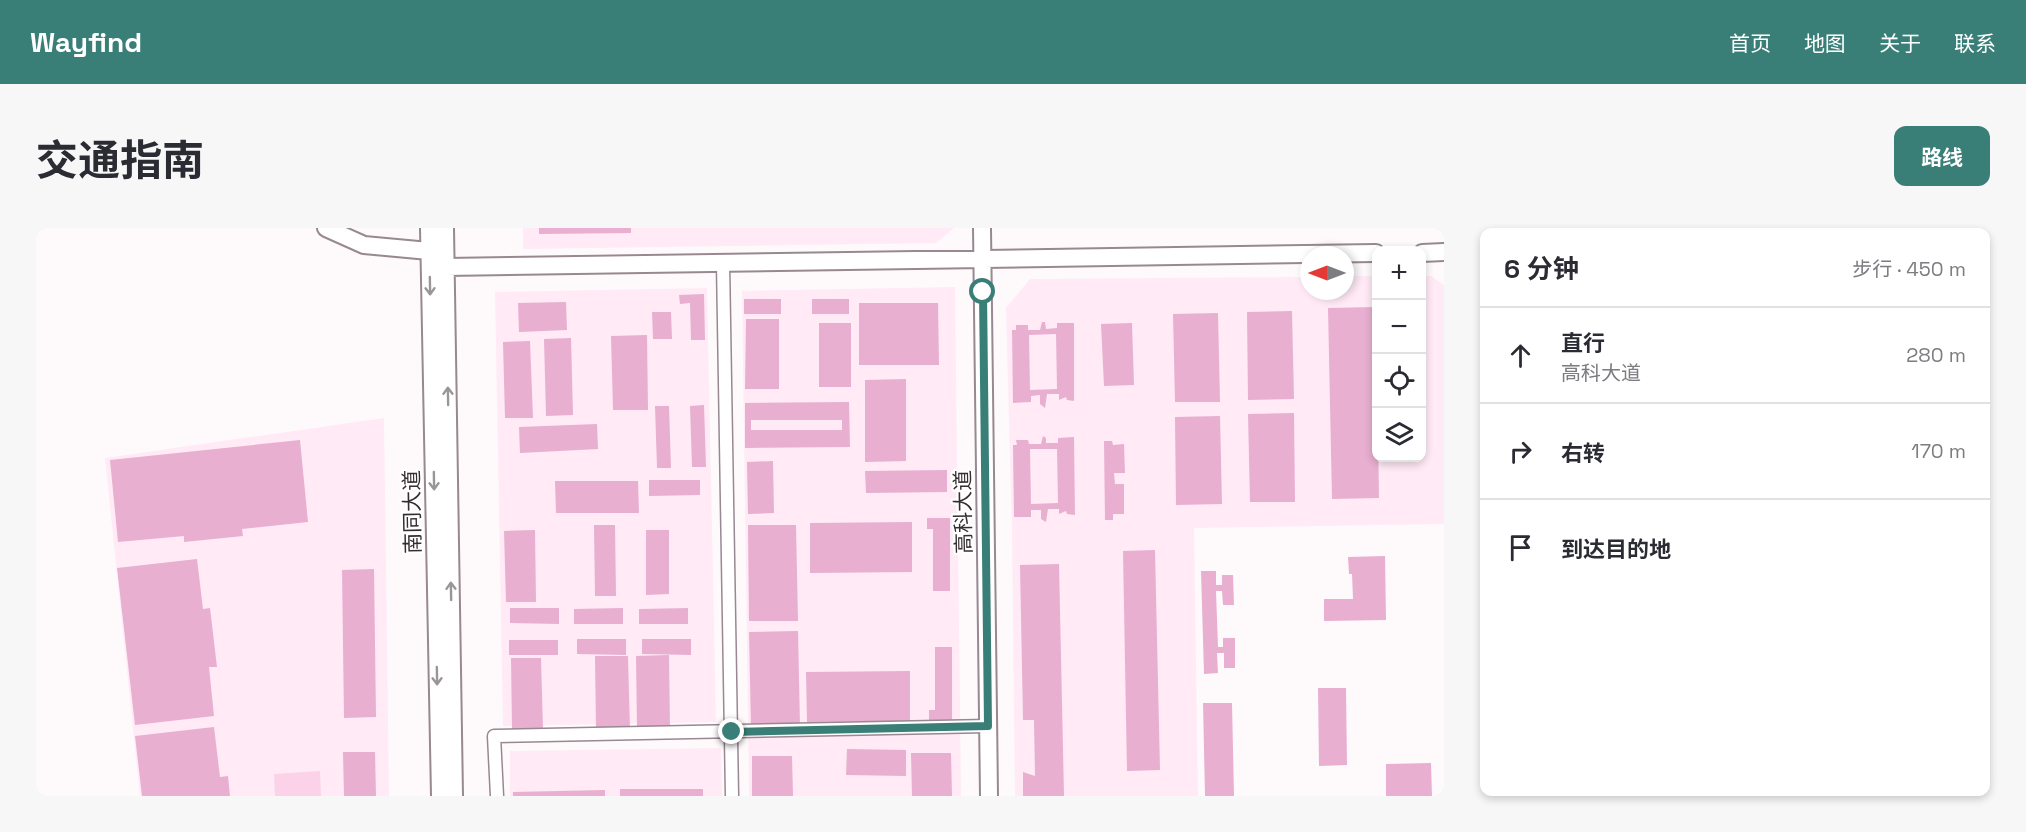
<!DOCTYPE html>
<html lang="zh">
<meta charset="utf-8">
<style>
:root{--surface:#fff;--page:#f7f7f7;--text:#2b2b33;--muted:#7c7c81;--line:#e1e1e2;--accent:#397f77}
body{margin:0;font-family:"Space Grotesk","Noto Sans SC",sans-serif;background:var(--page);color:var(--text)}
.controls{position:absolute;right:18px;top:18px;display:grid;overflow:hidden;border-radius:12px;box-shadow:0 3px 9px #0003}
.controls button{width:54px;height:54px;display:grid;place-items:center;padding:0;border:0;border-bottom:2px solid var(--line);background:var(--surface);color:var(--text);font:30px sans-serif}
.compass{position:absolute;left:1264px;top:18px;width:54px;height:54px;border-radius:50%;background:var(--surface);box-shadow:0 3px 9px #0003;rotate:270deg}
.stop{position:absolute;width:18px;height:18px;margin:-14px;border:4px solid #397f77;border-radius:50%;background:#fff}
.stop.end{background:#397f77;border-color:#fff;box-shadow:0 2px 6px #0008}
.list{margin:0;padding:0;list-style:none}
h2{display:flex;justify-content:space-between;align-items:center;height:78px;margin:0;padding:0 24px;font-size:26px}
h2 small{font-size:20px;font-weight:400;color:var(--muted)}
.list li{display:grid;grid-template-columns:39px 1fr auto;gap:18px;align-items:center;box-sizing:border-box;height:96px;padding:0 24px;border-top:2px solid var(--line)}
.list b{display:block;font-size:22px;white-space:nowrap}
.list p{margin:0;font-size:20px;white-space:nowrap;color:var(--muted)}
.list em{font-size:20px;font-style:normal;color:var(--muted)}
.icon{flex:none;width:33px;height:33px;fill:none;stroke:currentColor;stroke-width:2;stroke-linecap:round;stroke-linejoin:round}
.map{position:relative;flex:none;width:1408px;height:568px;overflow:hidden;border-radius:12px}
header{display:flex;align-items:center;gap:36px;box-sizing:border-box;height:84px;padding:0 30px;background:var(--accent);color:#fff}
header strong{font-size:28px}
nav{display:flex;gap:33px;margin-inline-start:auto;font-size:21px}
.intro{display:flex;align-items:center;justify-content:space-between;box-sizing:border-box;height:144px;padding:0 36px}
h1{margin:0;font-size:42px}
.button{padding:15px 27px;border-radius:12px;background:var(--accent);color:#fff;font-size:21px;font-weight:700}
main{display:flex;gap:36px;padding:0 36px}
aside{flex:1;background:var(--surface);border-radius:12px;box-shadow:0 3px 9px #0003}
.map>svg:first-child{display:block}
</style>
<header>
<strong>Wayfind</strong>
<nav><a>首页</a><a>地图</a><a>关于</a><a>联系</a></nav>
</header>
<div class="intro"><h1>交通指南</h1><a class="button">路线</a></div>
<main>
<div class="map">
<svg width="1408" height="568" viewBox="0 0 1408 568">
<rect width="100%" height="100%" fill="#fefafc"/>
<!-- built -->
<path fill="#ffeaf5" d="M487,0H918L900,15L487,21Z
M1309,48H1340V230H1386V48H1395L1408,57V296L1158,300L1162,568H979L976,304L970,80L994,51L1273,49V63H1309Z
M919,59L925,568H713L706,63Z
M671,60L680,494L467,498L459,64Z
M348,190L353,568H104L69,230Z
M685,520L686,568H474V523Z"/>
<!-- green -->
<path fill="#fcd2e9" d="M284,543L285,568H239L238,546Z"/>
<!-- building -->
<path fill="#e8afd0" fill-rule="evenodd" d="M503,0H595V5L503,6Z
M668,66L669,112H655L654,75L644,76L643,67Z
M708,71H745V86H708Z
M776,71H813V86H776Z
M530,74L531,102L483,104L482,75Z
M823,75H902L903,137H823Z
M1340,79L1343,270L1296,271L1292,80Z
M1256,83L1258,171L1212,172L1211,84Z
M616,84H635L636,111H617Z
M1182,85L1184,174H1139L1137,86Z
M710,91H743V161H709Z
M1006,94H1009L1010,101L1021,100V95H1038V173L1031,172L1030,169L1023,172V166H1011L1009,180L1004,176V167L995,168V174L977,175L976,102H980V97H992V102H1004ZM1020,106L1021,161L994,162L993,107Z
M783,95H815V159H783Z
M1096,95L1098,157L1068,158L1065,96Z
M611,107L612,182H577L575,108Z
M535,110L537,187L510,188L508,111Z
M494,113L497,190H469L467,114Z
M870,151V233L829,234V152Z
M813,174L814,219L709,220V175ZM715,192H806V202H715Z
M668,177L670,239H656L654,178Z
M619,178H633L635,240H621Z
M1258,185L1259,274H1214L1212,186Z
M1184,188L1186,276L1140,277L1139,189Z
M561,196L562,221L484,225L483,199Z
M1007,208L1010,210V215H1022V210L1038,209L1039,287L1031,286L1030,283L1023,286V281H1012L1010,294L1005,291V282H995V289H978L977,217H981L980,212H992L993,216H1005ZM994,221H1021L1022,275L995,276Z
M264,212L272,294L206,301L207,308L148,314V308L82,314L74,232Z
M1068,213H1076L1077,217L1088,216L1089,245H1078L1079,256H1088V286H1077V292H1069Z
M737,233L738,285L712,286L711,234Z
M911,242V264L830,265L829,243Z
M613,252H664V267L613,268Z
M519,253H602L603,285H520Z
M891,290H914V363H897V301H891Z
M876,294V344L774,345V295Z
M558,297H579L580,368H559Z
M712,297H760L762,393H713Z
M499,302L500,374H470L468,303Z
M610,302H633V366L610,367Z
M1119,322L1124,542L1091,543L1087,323Z
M1349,328L1350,392L1288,393V371H1317L1316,346H1313L1312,329Z
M161,331L167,381L174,380L181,439H173L178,488L99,497L81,340Z
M1023,336L1028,568H987V544L999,548L998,492H987L984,337Z
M338,341L340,489L308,490L306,342Z
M1165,343H1180V357H1186V347H1197L1198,377H1187L1186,363H1180L1182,419H1187V410H1199V440H1188V425H1181L1182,445L1168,446Z
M474,380H523V396L474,395Z
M587,380V396H538V381Z
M652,380V396H603V381Z
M762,403L764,499L715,500L713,404Z
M541,411H590V427L541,426Z
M606,411H655V427L606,426Z
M473,412H522V427H473Z
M899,419H916V492H893V482H899Z
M633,427L634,501L601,502L600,428Z
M559,428H592L594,502H560Z
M475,430H505L507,501L476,502Z
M874,443V493L771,494L770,444Z
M1282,460H1310L1311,537L1283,538Z
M1167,475H1196L1198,568H1169Z
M178,499L184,549L192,548L194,568H106L99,508Z
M811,521L870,522V548L810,547Z
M307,524H339L340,568H308Z
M875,525H915L916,568H876Z
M716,528H756L757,568H716Z
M1395,535L1396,568H1350V536Z
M584,561H667V568H584Z
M569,562V568H477V564Z"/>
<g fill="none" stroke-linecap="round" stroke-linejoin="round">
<defs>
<path id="street" d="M687,35L696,568
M461,568L458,508L952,498"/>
<path id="secondary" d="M290,0L328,17L393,23
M393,0L404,568
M409,0L418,568
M946,0L953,568
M1386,25L1408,24
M410,39L1340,25"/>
</defs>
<!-- street casing -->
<use href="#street" stroke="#988891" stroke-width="15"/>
<!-- secondary casing -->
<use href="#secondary" stroke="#988891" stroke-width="20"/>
<!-- street -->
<use href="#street" stroke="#fff" stroke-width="12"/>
<!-- secondary -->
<use href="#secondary" stroke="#fff" stroke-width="16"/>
</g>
<!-- one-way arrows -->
<defs><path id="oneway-shaft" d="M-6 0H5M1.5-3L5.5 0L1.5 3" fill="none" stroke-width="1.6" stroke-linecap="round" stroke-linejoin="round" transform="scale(1.5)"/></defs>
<g stroke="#9a9698">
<use href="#oneway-shaft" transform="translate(394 58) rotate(89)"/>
<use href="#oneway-shaft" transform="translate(412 168) rotate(-91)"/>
<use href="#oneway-shaft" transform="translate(398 253) rotate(89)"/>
<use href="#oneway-shaft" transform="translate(415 363) rotate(-91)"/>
<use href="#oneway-shaft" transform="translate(401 448) rotate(89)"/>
</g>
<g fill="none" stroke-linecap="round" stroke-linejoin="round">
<!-- route -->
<path stroke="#397f77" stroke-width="8" d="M696,504L952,498L947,64"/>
</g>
<g text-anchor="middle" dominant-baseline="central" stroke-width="4.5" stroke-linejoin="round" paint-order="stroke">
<!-- street labels -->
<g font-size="21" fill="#342d31" stroke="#fff">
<text transform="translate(376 284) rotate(-91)">南同大道</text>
<text transform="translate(927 284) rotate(-91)">高科大道</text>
</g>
</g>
</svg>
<div class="controls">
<button>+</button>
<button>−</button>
<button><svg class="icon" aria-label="locate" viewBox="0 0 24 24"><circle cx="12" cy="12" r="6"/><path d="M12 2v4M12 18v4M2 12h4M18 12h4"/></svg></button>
<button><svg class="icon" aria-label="layers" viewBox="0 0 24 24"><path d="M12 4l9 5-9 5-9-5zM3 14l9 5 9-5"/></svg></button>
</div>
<svg class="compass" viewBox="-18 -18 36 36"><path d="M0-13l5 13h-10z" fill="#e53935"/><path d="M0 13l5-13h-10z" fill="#7c7c81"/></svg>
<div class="stop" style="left:947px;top:64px"></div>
<div class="stop end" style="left:696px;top:504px"></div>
</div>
<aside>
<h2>6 分钟<small>步行 · 450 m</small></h2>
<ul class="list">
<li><svg class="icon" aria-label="ahead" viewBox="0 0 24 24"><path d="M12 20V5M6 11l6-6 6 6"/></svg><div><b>直行</b><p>高科大道</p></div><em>280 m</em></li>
<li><svg class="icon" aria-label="right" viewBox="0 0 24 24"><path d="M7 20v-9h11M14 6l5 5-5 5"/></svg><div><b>右转</b></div><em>170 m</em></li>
<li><svg class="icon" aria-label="arrive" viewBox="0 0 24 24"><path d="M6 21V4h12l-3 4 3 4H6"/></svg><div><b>到达目的地</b></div></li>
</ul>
</aside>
</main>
